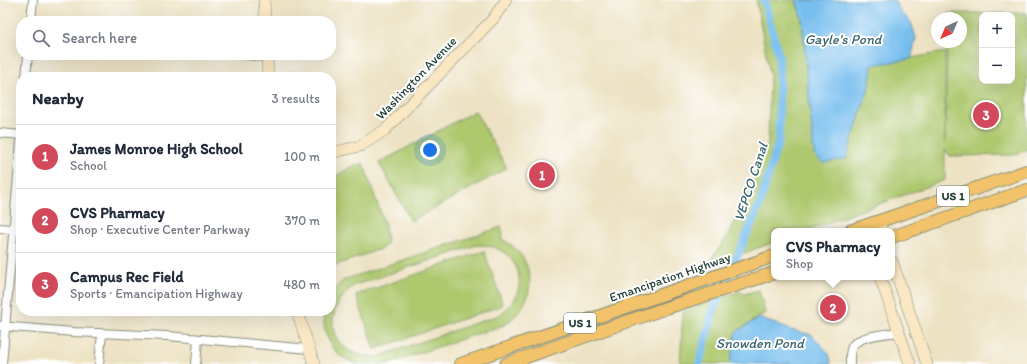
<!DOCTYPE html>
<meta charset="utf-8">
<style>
:root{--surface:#fff;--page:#f2f2f3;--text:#1f2937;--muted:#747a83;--line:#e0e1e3;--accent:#d1495b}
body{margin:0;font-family:Itim,sans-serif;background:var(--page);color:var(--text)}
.controls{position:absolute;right:12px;top:12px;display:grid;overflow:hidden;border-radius:8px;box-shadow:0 4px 16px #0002}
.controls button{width:36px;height:36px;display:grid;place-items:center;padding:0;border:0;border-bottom:1px solid var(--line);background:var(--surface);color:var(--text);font:20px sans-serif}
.compass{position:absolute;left:931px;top:12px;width:36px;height:36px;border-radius:50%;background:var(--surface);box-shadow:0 4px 16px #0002;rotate:224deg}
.you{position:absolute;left:430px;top:150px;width:14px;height:14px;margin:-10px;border:3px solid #fff;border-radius:50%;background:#1a73e8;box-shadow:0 0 0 6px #1a73e833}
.badge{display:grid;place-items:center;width:26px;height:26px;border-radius:50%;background:var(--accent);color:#fff;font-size:13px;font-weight:700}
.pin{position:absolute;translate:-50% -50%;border:2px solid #fff;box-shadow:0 1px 4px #0006}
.popup{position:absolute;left:771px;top:228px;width:124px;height:52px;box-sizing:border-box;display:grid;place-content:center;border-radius:8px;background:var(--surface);filter:drop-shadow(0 1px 3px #0005);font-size:13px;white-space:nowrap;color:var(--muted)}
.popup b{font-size:15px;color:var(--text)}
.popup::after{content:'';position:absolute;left:50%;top:100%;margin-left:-8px;border:8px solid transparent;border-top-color:var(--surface)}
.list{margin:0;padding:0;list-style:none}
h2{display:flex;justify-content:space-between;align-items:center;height:52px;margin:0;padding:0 16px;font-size:17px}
h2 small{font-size:13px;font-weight:400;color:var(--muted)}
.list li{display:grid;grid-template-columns:26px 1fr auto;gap:12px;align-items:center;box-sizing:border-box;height:64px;padding:0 16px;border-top:1px solid var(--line)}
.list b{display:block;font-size:15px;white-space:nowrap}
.list p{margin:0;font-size:13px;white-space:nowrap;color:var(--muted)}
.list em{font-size:13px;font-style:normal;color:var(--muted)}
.icon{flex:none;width:22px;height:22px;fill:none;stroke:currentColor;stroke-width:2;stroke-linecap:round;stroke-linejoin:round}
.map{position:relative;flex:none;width:1027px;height:364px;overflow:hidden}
.search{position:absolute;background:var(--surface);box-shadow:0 4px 16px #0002;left:16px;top:16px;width:320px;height:44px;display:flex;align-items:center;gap:10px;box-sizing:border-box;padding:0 14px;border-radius:16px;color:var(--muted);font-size:15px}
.panel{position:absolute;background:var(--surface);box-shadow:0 4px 16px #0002;left:16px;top:72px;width:320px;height:244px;border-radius:16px}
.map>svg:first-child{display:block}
</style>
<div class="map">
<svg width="1027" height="364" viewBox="0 0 1027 364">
<rect width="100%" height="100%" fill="#fff"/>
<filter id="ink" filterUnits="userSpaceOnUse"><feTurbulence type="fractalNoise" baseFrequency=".025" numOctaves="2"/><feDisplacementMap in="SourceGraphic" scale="8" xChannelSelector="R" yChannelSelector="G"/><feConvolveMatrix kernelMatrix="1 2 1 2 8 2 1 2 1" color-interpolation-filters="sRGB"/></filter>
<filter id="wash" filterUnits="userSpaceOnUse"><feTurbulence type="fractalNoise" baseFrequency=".012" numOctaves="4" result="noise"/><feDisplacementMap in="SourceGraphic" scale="16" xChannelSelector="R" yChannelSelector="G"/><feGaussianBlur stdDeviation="0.9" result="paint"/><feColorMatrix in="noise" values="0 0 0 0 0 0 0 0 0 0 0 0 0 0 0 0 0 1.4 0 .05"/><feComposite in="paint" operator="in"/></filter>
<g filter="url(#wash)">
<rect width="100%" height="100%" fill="#ede2c3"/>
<!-- green -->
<path fill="#aec86e" stroke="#668251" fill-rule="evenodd" d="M756,0H796L802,19L814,155L846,159L870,83L872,65L945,52V144L947,42H961V18H948V13H1027V150L1012,155L950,156L945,150V180L805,231H774V242L714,264L712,258L726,238L735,220L768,143L770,75ZM982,15H1012V81H982Z
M475,111L507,168L411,221L379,163Z
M363,163L385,225L387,244L383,248L331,267V179L349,168Z
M501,227L503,236L500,238C538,257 540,302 504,325L387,364H355L340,356L332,347L325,332L323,317L324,311H331V292L343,280ZM477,245C520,244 535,292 499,315L377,357C364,356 351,354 342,345C323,326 337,297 355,285Z
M484,251L503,305L375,349L356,295Z
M759,290L765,313L736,332L730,364H680L683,312L739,291L744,294Z"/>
<!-- water -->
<path fill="#76beee" stroke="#4a7e91" d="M796,0H894L901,12L911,22L916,38L911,59L872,65L870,83L846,159L823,163L814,155L802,19Z
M759,318L791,330L812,335L829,354L831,364H730L736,332Z"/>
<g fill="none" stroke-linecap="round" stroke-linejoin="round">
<!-- canal -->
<path stroke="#76beee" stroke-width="8" d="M699,364L713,312L760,204L779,139V57L764,0"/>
</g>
</g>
<g filter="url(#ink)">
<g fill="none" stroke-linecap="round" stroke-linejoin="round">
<defs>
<path id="street" d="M31,21L33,0
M245,55L267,57
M26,77L28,55
M0,133L21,135
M0,228L21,230
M0,326L74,332L168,336L309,349
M2,364L21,141
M99,364L102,334
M196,364L198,339
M850,364C850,358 849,350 853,345C861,335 887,334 899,332"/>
<path id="secondary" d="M264,0L265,21
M267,55L268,77
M331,153L360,146L385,130L493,19L506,0
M879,222L882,231
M892,261L927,364
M880,277L910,364
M297,311L314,364"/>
<path id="primary" d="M850,231L1027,171
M892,237L1027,190
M461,364L774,256
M506,364L666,308L774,273"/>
</defs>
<!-- street casing -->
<use href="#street" stroke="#86907c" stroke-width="10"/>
<!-- secondary casing -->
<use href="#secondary" stroke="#86907c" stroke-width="12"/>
<!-- primary casing -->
<use href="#primary" stroke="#86907c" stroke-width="14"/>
<!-- street -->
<use href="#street" stroke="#fff" stroke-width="8"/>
<!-- secondary -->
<use href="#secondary" stroke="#fae7c3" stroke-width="11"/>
<!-- primary -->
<use href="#primary" stroke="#f2c36a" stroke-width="12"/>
</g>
</g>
<g text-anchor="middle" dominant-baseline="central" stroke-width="4" stroke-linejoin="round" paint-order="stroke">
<!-- shield labels -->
<g fill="#fff" stroke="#627771" stroke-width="1">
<rect x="937" y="186" width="32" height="20" rx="3"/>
<rect x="564" y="313" width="32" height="20" rx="3"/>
</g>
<g font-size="12" font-weight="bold" fill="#1f3d34">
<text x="953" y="196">US 1</text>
<text x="580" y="323">US 1</text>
</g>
<!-- street labels -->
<g font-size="13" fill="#1f3d34" stroke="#fff">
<text transform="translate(416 78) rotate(-46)">Washington Avenue</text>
<text transform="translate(670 277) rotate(-19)">Emancipation Highway</text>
</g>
<!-- water labels -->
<g font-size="14" font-style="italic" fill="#39646c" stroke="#fff">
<text x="843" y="39">Gayle's Pond</text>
<text transform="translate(751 182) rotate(-72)">VEPCO Canal</text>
<text x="760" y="343">Snowden Pond</text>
</g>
</g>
</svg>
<div class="controls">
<button>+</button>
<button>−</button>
</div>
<svg class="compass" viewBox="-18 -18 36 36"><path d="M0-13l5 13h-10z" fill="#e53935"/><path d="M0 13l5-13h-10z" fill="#747a83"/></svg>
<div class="you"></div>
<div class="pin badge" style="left:542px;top:175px">1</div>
<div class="pin badge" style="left:833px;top:308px">2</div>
<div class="popup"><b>CVS Pharmacy</b>Shop</div>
<div class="pin badge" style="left:986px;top:115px">3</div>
<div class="search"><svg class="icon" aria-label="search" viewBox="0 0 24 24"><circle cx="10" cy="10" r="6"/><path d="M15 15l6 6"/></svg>Search here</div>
<section class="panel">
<h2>Nearby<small>3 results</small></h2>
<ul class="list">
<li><span class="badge">1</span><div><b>James Monroe High School</b><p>School</p></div><em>100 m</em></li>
<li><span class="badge">2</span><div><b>CVS Pharmacy</b><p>Shop · Executive Center Parkway</p></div><em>370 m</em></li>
<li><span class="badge">3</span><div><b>Campus Rec Field</b><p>Sports · Emancipation Highway</p></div><em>480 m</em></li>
</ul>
</section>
</div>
